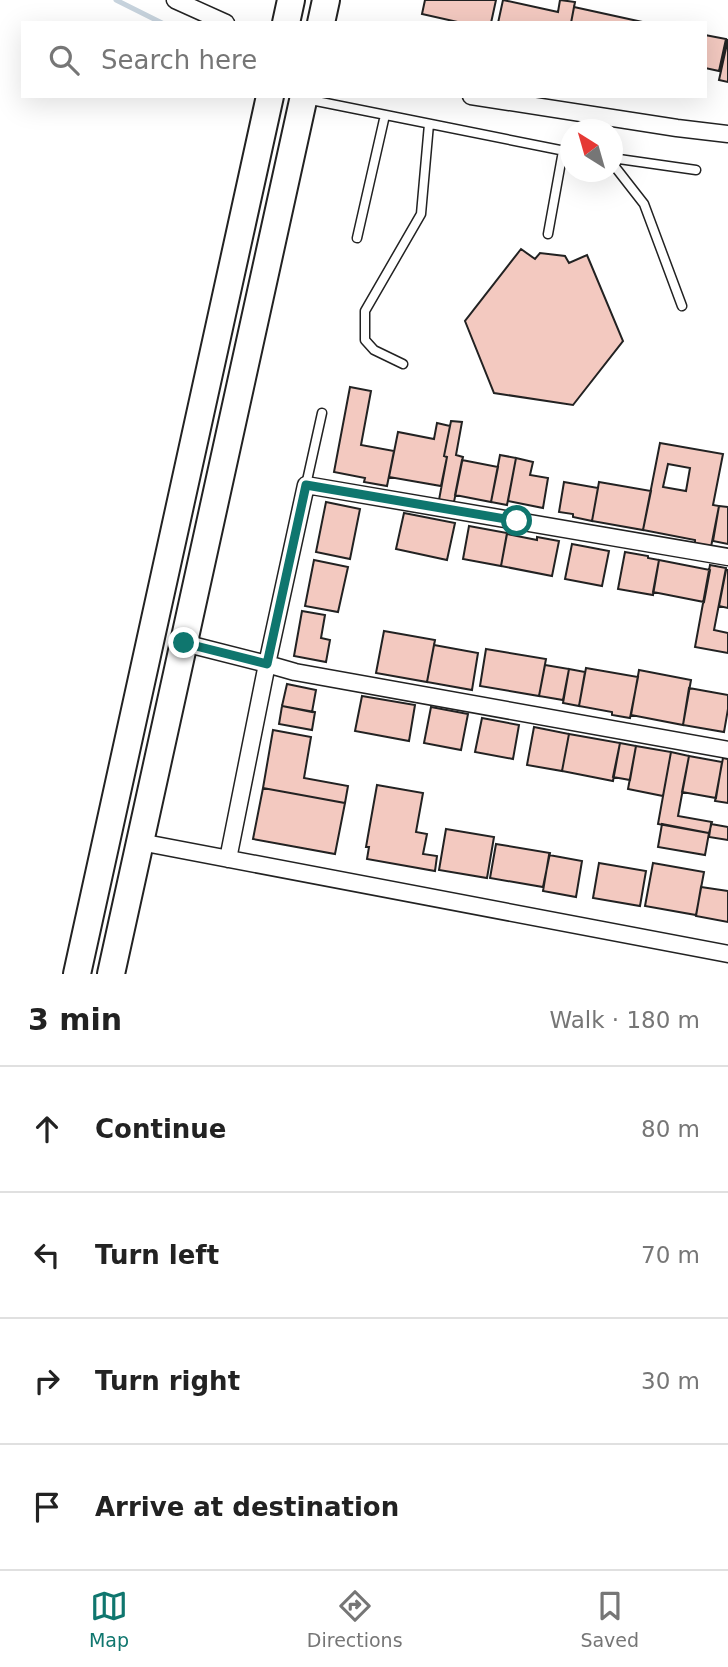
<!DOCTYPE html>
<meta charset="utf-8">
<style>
:root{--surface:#fff;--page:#f6f6f6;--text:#222;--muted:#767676;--line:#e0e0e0;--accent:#0f766e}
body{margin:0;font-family:"DejaVu Sans",sans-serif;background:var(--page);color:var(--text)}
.compass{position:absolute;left:560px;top:119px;width:63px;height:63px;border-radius:50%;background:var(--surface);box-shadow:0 7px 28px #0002;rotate:323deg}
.stop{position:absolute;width:21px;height:21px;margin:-16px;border:5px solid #0f766e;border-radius:50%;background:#fff}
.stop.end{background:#0f766e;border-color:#fff;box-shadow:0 2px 7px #0008}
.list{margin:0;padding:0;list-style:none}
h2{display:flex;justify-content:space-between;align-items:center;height:91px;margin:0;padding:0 28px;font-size:30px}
h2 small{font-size:23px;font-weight:400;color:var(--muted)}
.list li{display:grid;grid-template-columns:46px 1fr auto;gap:21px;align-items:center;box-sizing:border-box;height:126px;padding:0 28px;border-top:2px solid var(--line)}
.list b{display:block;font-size:26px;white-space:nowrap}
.list em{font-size:23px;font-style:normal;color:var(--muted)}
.icon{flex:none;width:38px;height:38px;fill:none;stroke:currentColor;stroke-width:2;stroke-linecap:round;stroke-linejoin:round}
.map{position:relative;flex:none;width:728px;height:974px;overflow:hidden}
.search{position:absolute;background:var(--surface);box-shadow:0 7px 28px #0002;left:21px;right:21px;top:21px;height:77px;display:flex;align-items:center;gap:18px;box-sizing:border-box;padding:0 24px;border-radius:0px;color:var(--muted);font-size:26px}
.sheet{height:595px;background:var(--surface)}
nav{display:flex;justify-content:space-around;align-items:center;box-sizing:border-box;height:98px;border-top:2px solid var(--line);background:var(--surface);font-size:19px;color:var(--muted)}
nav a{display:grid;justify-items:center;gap:4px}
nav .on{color:var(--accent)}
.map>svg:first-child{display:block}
</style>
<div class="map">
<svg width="728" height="974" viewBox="0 0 728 974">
<rect width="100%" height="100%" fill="#fff"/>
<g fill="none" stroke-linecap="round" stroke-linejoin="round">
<!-- stream -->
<path stroke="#c7d3dd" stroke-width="5" d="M116,0L162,23"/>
</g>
<!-- building -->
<path fill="#f3c9c0" stroke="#222" stroke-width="2" fill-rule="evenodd" d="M425,0H496L491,23H462L422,14Z
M503,0L558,12L560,0L575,2L571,23H498Z
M574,7L647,23H571Z
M705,35L726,39L719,71L705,68Z
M728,39V82L719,80Z
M521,249L535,259L540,253L565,256L569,263L587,255L623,341L573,405L494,393L465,321Z
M350,387L371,391L361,445L394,451L387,486L364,482L365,478L334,472Z
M451,421L462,422L456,455L463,457L454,502L439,500L447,457L444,456Z
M437,423L450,426L444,456L447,457L441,486L389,477L398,432L434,439Z
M660,443L723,454L713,505L719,506L711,547L695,544V540L643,530ZM668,464L690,468L686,491L663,487Z
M500,455L516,458L507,505L491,502Z
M516,458L533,462L530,475L548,478L543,508L508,501Z
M462,460L498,467L491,502L455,495Z
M564,482L598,488L592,521L573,517V514L559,512Z
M599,482L651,491L643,530L592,521Z
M326,502L360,509L350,559L316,552Z
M719,506L728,507V544L713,541Z
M404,513L455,523L447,560L396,549Z
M469,526L507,533L501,566L463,559Z
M507,534L537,540V537L559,541L552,576L501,566Z
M572,544L609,551L602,586L565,579Z
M625,552L648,556V558L659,560L653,595L618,589Z
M314,560L348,567L338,612L305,606Z
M659,560L710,570L704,602L653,592Z
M710,565L726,568L714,630L728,633V653L695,647Z
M726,570H728V608L719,606Z
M302,611L325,615L321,638L330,640L326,662L294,656Z
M384,631L435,640L427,682L376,673Z
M434,645L478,653L472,690L427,682Z
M486,649L546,659L539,696L480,686Z
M545,665L569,669L563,700L539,696Z
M586,668L638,677L630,718L612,715V712L579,706Z
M569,669L585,672L579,706L563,703Z
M639,670L691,680L683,725L631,715Z
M287,684L316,690L312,712L282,706Z
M689,688L728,695V709L724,732L683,725Z
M362,696L415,705L409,741L355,731Z
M282,706L315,712L312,730L279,724Z
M431,707L468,714L461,750L424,743Z
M482,718L519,725L513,759L475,752Z
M534,727L569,734L562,771L527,765Z
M273,730L311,737L304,778L348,786L345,803L263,788Z
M569,734L620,743L613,781L562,771Z
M620,743L636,746L630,780L613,777Z
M636,746L671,752L663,796L628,789Z
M671,752L689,756L678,816L712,822L709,833L658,824Z
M689,756L722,762L716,798L682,792Z
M723,758L728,759V803L715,801Z
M377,785L423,793L416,832L427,834L423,854L437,856L435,871L367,859L369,847H366Z
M263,788L345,803L335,854L253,839Z
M662,824L709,833L705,855L658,847Z
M711,824L728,827V840L709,837Z
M446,829L494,837L487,878L439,870Z
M496,844L550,853L543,887L490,878Z
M549,855L582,861L576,897L543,891Z
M599,863L646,871L640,906L593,898Z
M653,863L704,872L696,915L645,906Z
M701,887L728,891V922L696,916Z"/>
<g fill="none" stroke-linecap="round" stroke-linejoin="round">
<defs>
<path id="service" d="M306,99L570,152
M612,158L696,170
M612,163L644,204L682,306
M548,234L563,151
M357,238L385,115
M403,364L374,350L365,340V311L421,214L429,124
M306,485L322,413"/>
<path id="minor" d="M175,0L226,23
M471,96L677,128L728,134
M184,643L267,664L295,672L728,750
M140,842L728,954
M228,859L267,664L306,485L728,557"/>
<path id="trunk" d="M286,23L291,0
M321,23L326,0
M77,974L270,96
M111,974L304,96"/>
</defs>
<!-- service casing -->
<use href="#service" stroke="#222" stroke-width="11"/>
<!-- minor casing -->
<use href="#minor" stroke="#222" stroke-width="19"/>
<!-- trunk casing -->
<use href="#trunk" stroke="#222" stroke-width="30"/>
<!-- service -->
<use href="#service" stroke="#fff" stroke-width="8"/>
<!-- minor -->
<use href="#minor" stroke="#fff" stroke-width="16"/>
<!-- trunk -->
<use href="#trunk" stroke="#fff" stroke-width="26"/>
</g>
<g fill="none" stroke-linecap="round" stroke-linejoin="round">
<!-- route -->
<path stroke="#0f766e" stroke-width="9" d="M184,643L267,664L306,485L517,521"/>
</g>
</svg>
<svg class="compass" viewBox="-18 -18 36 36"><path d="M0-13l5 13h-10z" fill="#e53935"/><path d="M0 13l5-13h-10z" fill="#767676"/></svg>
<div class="stop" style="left:517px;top:521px"></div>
<div class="stop end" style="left:184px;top:643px"></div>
<div class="search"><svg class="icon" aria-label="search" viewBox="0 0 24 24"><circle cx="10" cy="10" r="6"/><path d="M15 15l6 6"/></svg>Search here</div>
</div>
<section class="sheet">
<h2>3 min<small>Walk · 180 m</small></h2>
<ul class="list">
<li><svg class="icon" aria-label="ahead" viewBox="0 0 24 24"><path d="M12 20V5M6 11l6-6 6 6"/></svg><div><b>Continue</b></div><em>80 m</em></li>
<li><svg class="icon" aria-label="left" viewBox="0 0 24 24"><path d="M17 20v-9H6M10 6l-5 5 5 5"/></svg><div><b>Turn left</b></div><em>70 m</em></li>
<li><svg class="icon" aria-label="right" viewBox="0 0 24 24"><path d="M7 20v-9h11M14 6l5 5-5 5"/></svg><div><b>Turn right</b></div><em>30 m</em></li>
<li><svg class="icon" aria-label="arrive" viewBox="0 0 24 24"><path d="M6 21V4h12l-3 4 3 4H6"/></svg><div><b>Arrive at destination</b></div></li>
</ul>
</section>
<nav>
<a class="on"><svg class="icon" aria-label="map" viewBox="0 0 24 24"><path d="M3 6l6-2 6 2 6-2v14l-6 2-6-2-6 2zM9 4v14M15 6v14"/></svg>Map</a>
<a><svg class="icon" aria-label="directions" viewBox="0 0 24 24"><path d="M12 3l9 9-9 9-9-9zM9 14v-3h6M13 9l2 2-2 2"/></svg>Directions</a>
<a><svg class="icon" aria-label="saved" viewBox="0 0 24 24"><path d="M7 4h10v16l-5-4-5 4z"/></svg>Saved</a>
</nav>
